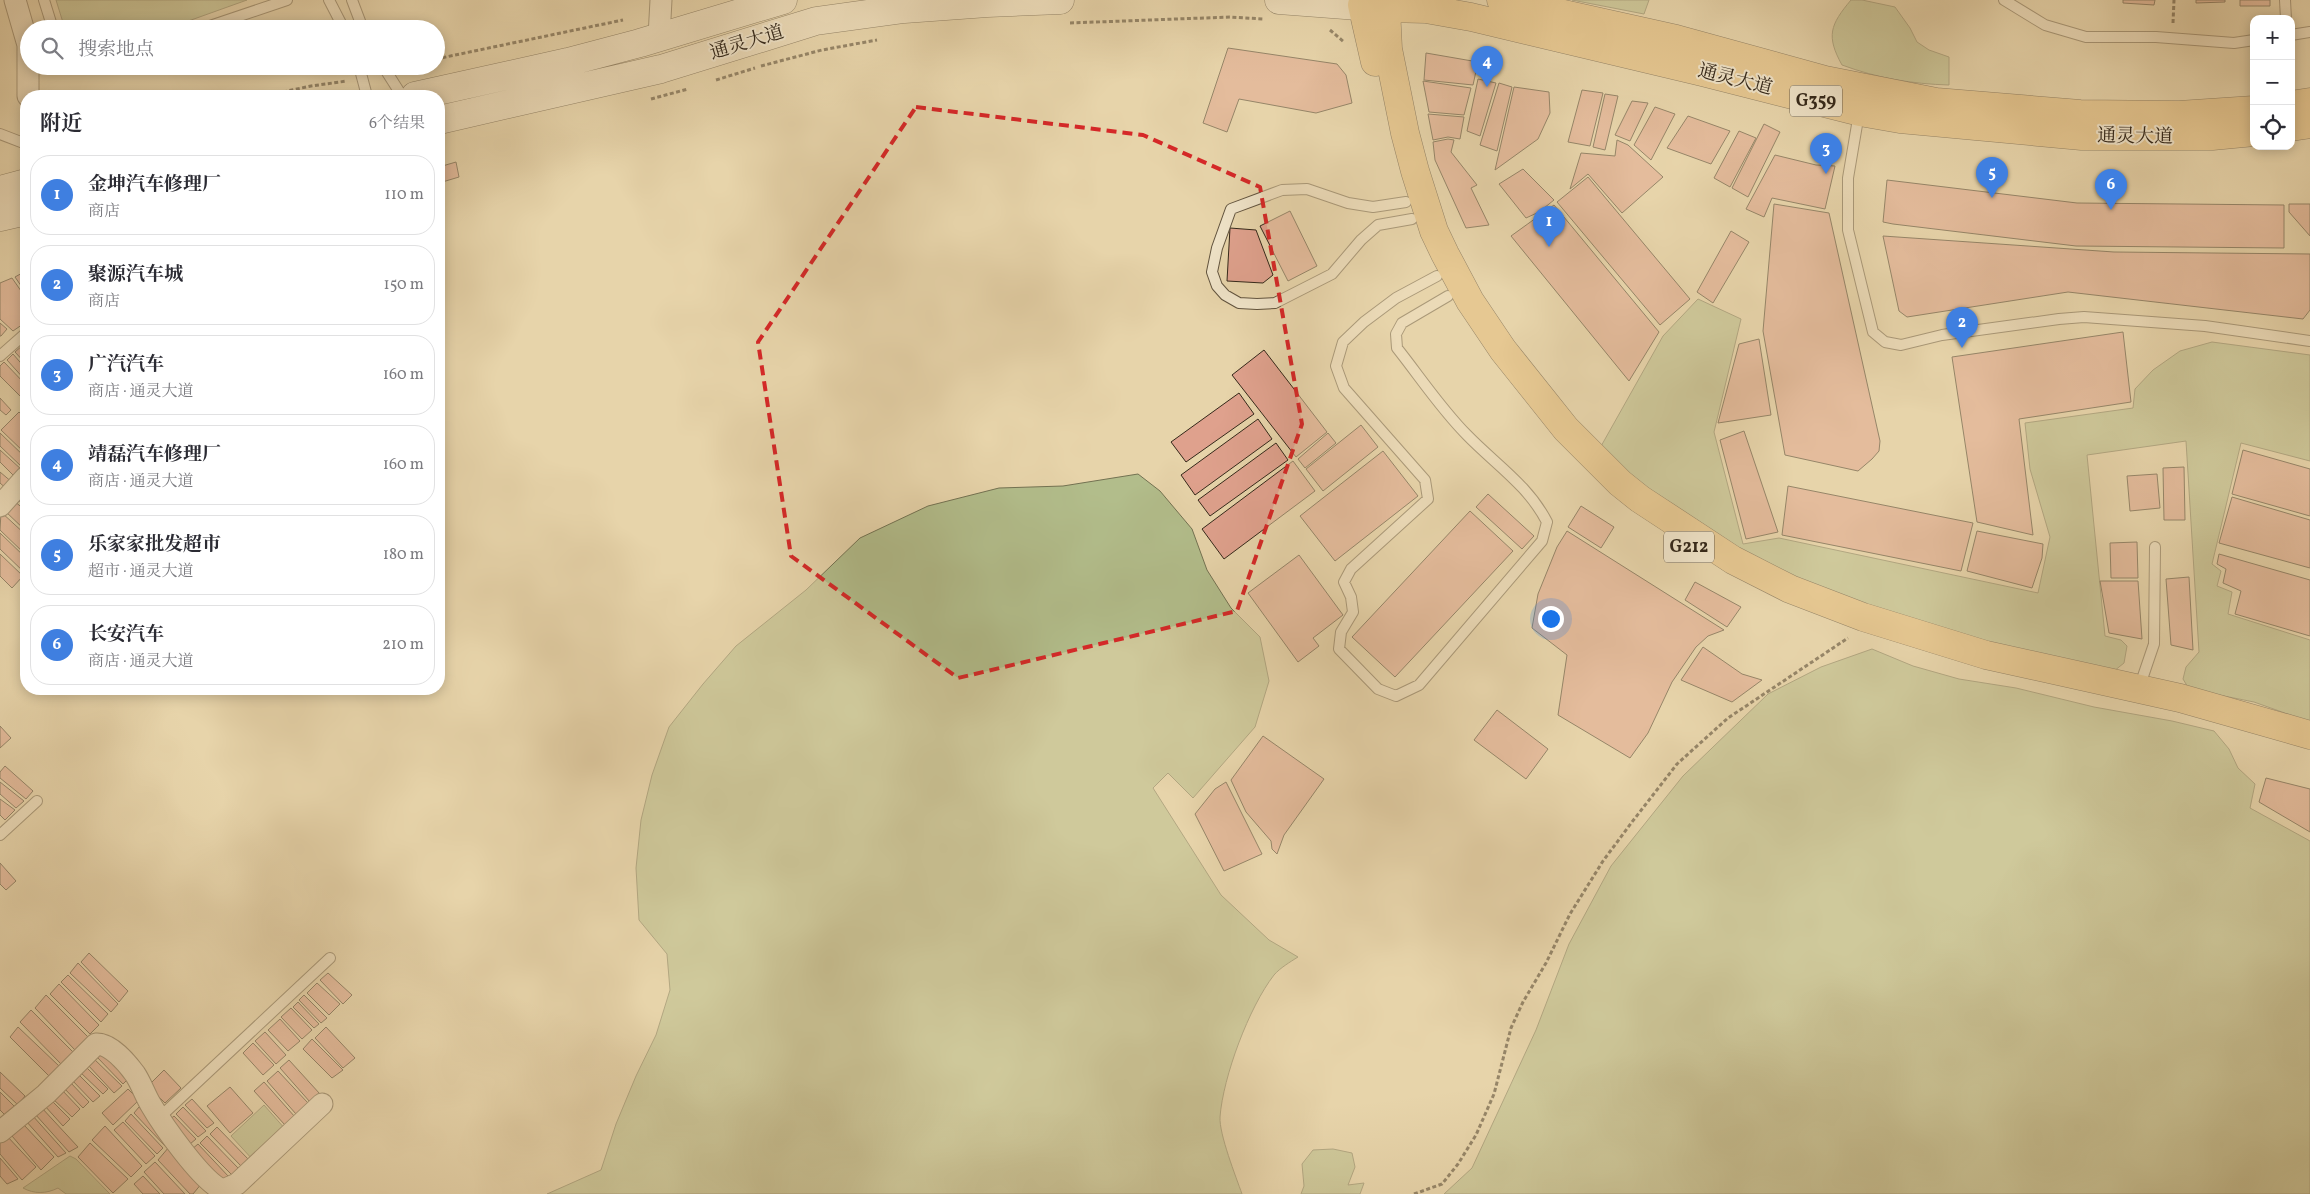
<!DOCTYPE html>
<html lang="zh">
<meta charset="utf-8">
<style>
:root{--surface:#fff;--page:#f7f7f7;--text:#2b2b33;--muted:#7c7c81;--line:#e1e1e2;--accent:#7c3aed}
body{margin:0;font-family:Vollkorn,"Noto Serif SC",serif;background:var(--page);color:var(--text)}
.controls{position:absolute;right:15px;top:15px;display:grid;overflow:hidden;border-radius:10px;box-shadow:0 2px 12px #0003}
.controls button{width:45px;height:45px;display:grid;place-items:center;padding:0;border:0;border-bottom:1px solid var(--line);background:var(--surface);color:var(--text);font:25px sans-serif}
.you{position:absolute;left:1550px;top:618px;width:18px;height:18px;margin:-12px;border:4px solid #fff;border-radius:50%;background:#1a73e8;box-shadow:0 0 0 8px #1a73e833}
.badge{display:grid;place-items:center;width:32px;height:32px;border-radius:50%;background:var(--accent);color:#fff;font-size:16px;font-weight:700}
.pin{position:absolute;translate:-50% -41px;filter:drop-shadow(0 1px 2px #0008)}
.pin::after{content:'';position:absolute;top:26px;width:18px;height:15px;background:inherit;clip-path:polygon(0 0,100% 0,50% 100%)}
.list{margin:0;padding:0;list-style:none}
h2{display:flex;justify-content:space-between;align-items:center;height:65px;margin:0;padding:0 20px;font-size:21px}
h2 small{font-size:16px;font-weight:400;color:var(--muted)}
.list li{display:grid;grid-template-columns:32px 1fr auto;gap:15px;align-items:center;box-sizing:border-box;height:80px;margin:0 10px 10px;padding:0 10px;border:1px solid var(--line);border-radius:20px}
.list b{display:block;font-size:19px;white-space:nowrap}
.list p{margin:0;font-size:16px;white-space:nowrap;color:var(--muted)}
.list em{font-size:16px;font-style:normal;color:var(--muted)}
.icon{flex:none;width:28px;height:28px;fill:none;stroke:currentColor;stroke-width:2;stroke-linecap:round;stroke-linejoin:round}
.map{position:relative;flex:none;width:2310px;height:1194px;overflow:hidden}
.search{position:absolute;background:var(--surface);box-shadow:0 2px 12px #0003;left:20px;top:20px;width:425px;height:55px;display:flex;align-items:center;gap:12px;box-sizing:border-box;padding:0 18px;border-radius:28px;color:var(--muted);font-size:19px}
.panel{position:absolute;background:var(--surface);box-shadow:0 2px 12px #0003;left:20px;top:90px;width:425px;height:605px;border-radius:20px}
.map>svg:first-child{display:block}
</style>
<div class="map">
<svg width="2310" height="1194" viewBox="0 0 2310 1194">
<rect width="100%" height="100%" fill="#e7d4aa"/>
<filter id="stains"><feTurbulence type="fractalNoise" baseFrequency=".004" numOctaves="4"/><feColorMatrix values="0 0 0 0 .2 0 0 0 0 .09 0 0 0 0 .02 0 0 0 .5 -.17"/></filter>
<radialGradient id="worn" r=".72"><stop offset=".6" stop-color="#630" stop-opacity="0"/><stop offset="1" stop-color="#630" stop-opacity=".3"/></radialGradient>
<!-- green -->
<path fill="#b2bd8b" stroke="#737252" d="M56,0H247L166,29H65Z
M1572,0H1649L1644,14Z
M1851,0H1862L1895,7L1910,28L1917,42L1929,50L1949,57V85C1912,84 1877,78 1842,65C1826,36 1830,25 1851,0Z
M1698,299L1741,319L1714,432L1743,544L1779,538L2038,593L2050,537L2030,469L2025,423L2133,408L2135,389L2153,370L2180,351L2212,342L2310,355V461L2241,443L2212,564L2221,571L2217,586L2232,592L2228,614L2310,640V722L2254,702L2189,689L2183,679L2186,667L2199,652L2186,441L2087,455L2105,636L2121,640L2127,646L2124,663L2114,671L1999,645L1878,611L1752,559L1643,486L1600,448L1663,336Z
M1138,474L1160,491L1192,529L1207,570L1231,608L1260,637L1269,681L1255,727L1193,798L1168,773L1153,788L1221,895L1269,940L1298,957C1290,962 1280,968 1274,975C1249,1007 1223,1077 1220,1117C1219,1134 1236,1177 1242,1194H547L601,1170L616,1124L636,1076L656,1035L670,990L667,954L639,920L636,868L641,820L652,775L669,727L703,684L736,646L806,590L860,538L928,506L999,488L1063,486Z
M1872,649L1913,666L1959,679L2016,688L2094,707L2172,721L2214,731L2229,749L2238,768L2255,784L2250,808L2310,841V1194H1444L1472,1168L1536,1030L1569,944L1611,866L1683,776L1768,694L1821,667Z
M264,1105L286,1130L253,1160L231,1136Z
M1333,1149L1352,1153L1355,1167L1348,1185L1364,1183L1360,1194H1301L1304,1186L1302,1164L1313,1150Z
M70,1156L76,1159L110,1194H66L58,1188C46,1194 34,1194 23,1188Z"/>
<!-- building -->
<path fill="#dfa18d" stroke="#34281a" d="M2123,0H2155L2154,5L2123,3Z
M2196,0H2225V2L2196,3Z
M2240,0H2270V6H2240Z
M1228,48L1337,64L1346,75L1352,103L1316,113L1239,99L1227,132L1203,123Z
M1426,53L1478,62L1473,85L1424,80Z
M1478,79L1496,83L1480,136L1467,131Z
M1423,81L1471,88L1464,115L1429,112Z
M1499,83L1512,87L1497,151L1480,145Z
M1514,87L1549,92L1550,113L1538,139L1495,170Z
M1582,90L1603,93L1590,146L1568,142Z
M1605,94L1618,96L1605,150L1593,147Z
M1632,101L1648,103L1630,141L1615,135Z
M1655,107L1675,114L1651,160L1634,145Z
M1428,114L1464,117L1460,139L1448,137L1433,140Z
M1688,116L1730,131L1711,164L1667,148Z
M1764,124L1780,132L1748,197L1732,188Z
M1739,131L1756,138L1730,187L1714,178Z
M1448,139L1454,140L1451,152L1477,185L1471,188L1489,225L1466,228L1435,160L1433,142Z
M1617,140L1628,145L1663,177L1622,213L1588,174L1570,189L1581,153L1615,156Z
M1775,155L1816,165L1835,166L1825,209L1772,198L1764,217L1746,209Z
M456,162L459,177L439,183V167Z
M1523,169L1554,200L1539,212L1526,218L1499,184Z
M1588,177L1690,299L1660,325L1557,202Z
M1887,180L2077,203L2284,205V248L2076,246L1893,224L1883,222Z
M1774,204L1829,213L1880,441L1879,451L1872,459L1858,471L1785,455L1763,331Z
M2289,204H2310V236L2289,212Z
M1554,205L1659,332L1629,381L1511,236Z
M1290,211L1317,266L1288,281L1260,226Z
M1230,228L1256,230L1273,275L1263,283L1227,281Z
M1731,231L1749,242L1713,303L1697,292Z
M1883,236L2114,252L2310,254V310L2303,319L2068,292L1907,317L1899,311Z
M24,272L26,275V293L15,277Z
M12,278L26,298V322L13,331L0,319V283Z
M0,323L7,329L1,336H0Z
M2123,332L2131,402L2019,419L2033,535L1977,522L1952,357Z
M1759,339L1771,415L1718,423L1739,344Z
M23,345L26,348V364L15,352Z
M1264,350L1327,432L1296,457L1232,375Z
M13,354L26,369V381L7,360Z
M4,362L26,385V393L21,397L0,376V366Z
M1239,393L1254,414L1186,462L1171,442Z
M0,398L11,410L6,415L0,410Z
M19,412L26,419V454L1,430Z
M1258,419L1272,439L1195,495L1181,475Z
M1361,425L1378,447L1323,491L1306,469Z
M1744,431L1778,532L1746,539L1720,440Z
M0,433L26,458V464L23,468L0,446Z
M1328,433L1336,443L1305,468L1298,459Z
M1276,443L1288,460L1210,516L1198,500Z
M0,450L22,470L15,477L0,462Z
M2243,450L2310,469V516L2232,494Z
M1383,451L1418,496L1335,561L1300,516Z
M1293,461L1315,491L1224,559L1202,529Z
M2184,467L2185,520H2164L2163,468Z
M0,472L13,483L8,490L0,483Z
M2157,474L2160,508L2130,511L2127,476Z
M1788,486L1973,523L1961,571L1782,535Z
M26,487V507L16,498Z
M1488,494L1534,536L1522,549L1476,507Z
M2232,497L2310,520V568L2219,543Z
M13,500L26,511V531L4,510Z
M1581,506L1614,527L1601,548L1568,527Z
M1470,511L1513,551L1395,677L1352,637Z
M1,512L26,535V555L0,530Z
M1567,531L1724,630L1708,636L1696,647L1672,682L1648,733L1630,758L1558,715L1567,655L1532,628L1538,594L1557,547Z
M1977,531L2043,544L2042,558L2032,588L1967,571Z
M0,533L26,558V574L0,549Z
M2137,542L2138,578H2111L2110,543Z
M0,554L23,576L12,588L0,576Z
M2219,554L2310,580V636L2235,614L2241,591L2223,583L2226,569L2217,564Z
M1299,555L1343,615L1313,638L1319,646L1298,662L1248,593Z
M2189,577L2193,650L2171,645L2166,579Z
M2100,581H2138L2142,639L2109,633Z
M1695,582L1741,607L1727,627L1685,600Z
M1703,647L1742,674L1762,680L1732,702L1681,680Z
M72,689H114V693L72,691Z
M1497,710L1548,749L1526,779L1474,740Z
M0,726L11,738L0,748Z
M1263,736L1324,779L1284,835L1277,854L1272,849L1271,841L1246,812L1231,780Z
M5,766L33,791L26,799L0,778V772Z
M2266,778L2310,789V832L2259,802Z
M0,782L24,801L16,808L0,794Z
M1226,782L1262,854L1224,871L1195,814L1215,789Z
M0,799L15,810L5,820L0,815Z
M0,863L16,881L6,890L0,884Z
M89,953L128,991L119,1002L81,962Z
M78,963L118,1004L111,1012L70,973Z
M328,973L352,995L343,1004L320,980Z
M68,975L108,1014L101,1022L61,982Z
M317,983L340,1004L329,1015L307,993Z
M59,984L99,1025L90,1034L50,994Z
M46,995L88,1037L75,1050L35,1008Z
M304,995L327,1018L321,1023L299,1000Z
M298,1002L319,1024L314,1028L293,1007Z
M291,1008L312,1030L302,1039L281,1017Z
M31,1010L73,1052L61,1064L20,1022Z
M280,1019L300,1041L288,1051L268,1030Z
M18,1027L59,1066L49,1076L10,1037Z
M326,1027L355,1058L343,1068L315,1038Z
M265,1032L286,1055L276,1064L255,1041Z
M312,1039L343,1070L332,1078L303,1049Z
M253,1043L274,1065L263,1075L243,1053Z
M101,1051L129,1078L123,1084L96,1056Z
M93,1058L122,1086L114,1093L87,1064Z
M289,1060L320,1094L310,1102L280,1068Z
M84,1065L108,1089L103,1094L79,1071Z
M164,1070L181,1088L165,1103L148,1086Z
M278,1071L308,1103L296,1114L267,1081Z
M0,1072L25,1096L18,1105L0,1088Z
M77,1073L100,1096L93,1102L71,1079Z
M69,1081L89,1102L83,1108L63,1087Z
M264,1082L295,1117L285,1125L254,1091Z
M230,1087L253,1113L230,1133L207,1106Z
M61,1089L80,1109L72,1117L52,1098Z
M128,1089L139,1100L113,1125L102,1113Z
M0,1092L15,1107L6,1116L0,1110Z
M50,1099L70,1119L63,1126L44,1105Z
M192,1099L214,1123L207,1128L185,1105Z
M41,1107L78,1147L69,1152L35,1114Z
M139,1107L170,1141L165,1146L134,1113Z
M183,1107L206,1131L198,1137L176,1114Z
M131,1114L163,1148L157,1154L125,1121Z
M32,1115L66,1153L58,1157L26,1121Z
M174,1116L196,1139L190,1144L168,1121Z
M123,1122L155,1156L146,1164L114,1130Z
M24,1125L54,1157L41,1170L12,1136Z
M105,1126L142,1166L131,1177L92,1140Z
M217,1127L249,1160L242,1167L210,1134Z
M6,1135L36,1167L22,1180L0,1154V1140Z
M207,1136L239,1169L232,1175L200,1143Z
M90,1143L128,1179L113,1193L78,1157Z
M198,1144L229,1177L222,1182L191,1150Z
M169,1147L202,1183L193,1194H190L158,1160Z
M0,1158L18,1179L7,1184L0,1176Z
M155,1162L185,1194H164L144,1172Z
M143,1176L160,1194H143L134,1184Z"/>
<g fill="none" stroke-linecap="round" stroke-linejoin="round">
<defs>
<path id="service" d="M44,0L53,29
M329,0L344,29
M352,0L363,29
M2004,0L2045,25L2086,37H2156L2234,43L2254,40
M2285,0L2286,19
M201,29L287,0
M2291,35L2310,32
M81,66H88
M359,66L367,96
M383,66L402,96
M1859,113L1848,178V230L1873,332L1885,342L1901,345L1942,335L2059,319L2084,317L2205,326L2310,341
M0,134L26,144
M1406,202L1373,207L1348,203L1307,189L1282,190L1231,209L1217,248L1212,272L1217,286L1225,295L1239,303L1257,304L1275,303L1332,274L1361,240L1378,225L1412,219
M1437,276L1396,298L1364,322L1343,342L1336,366L1344,388L1425,480L1428,499L1351,569L1344,582L1351,597L1353,612L1341,632L1339,649L1378,689L1396,696L1419,685L1542,541L1547,522C1528,485 1495,464 1467,435C1441,409 1420,377 1397,348L1396,334L1402,323L1448,296
M0,356L26,333
M2139,688L2154,644L2155,547
M0,835L37,801
M159,1118L330,958"/>
<path id="minor" d="M15,0L28,45V96
M659,37L661,0
M0,506L26,477
M0,1132L46,1094L96,1044C110,1043 127,1063 135,1074C141,1083 145,1095 151,1105C162,1124 203,1183 223,1190L237,1184L322,1104"/>
<path id="secondary" d="M1279,0L1385,8
M415,96L568,62L640,43L783,0
M439,120L661,69L816,21L904,9L987,3L1060,0
M0,190L26,183
M0,217L26,211"/>
<path id="trunk" d="M1501,0L1676,39L1825,80L1936,102L2080,114L2179,115L2254,110
M1362,5L1375,62
M2291,105L2310,102
M2291,127L2310,124
M2254,132L2212,136H2082L1900,119L1860,112L1702,72L1471,17L1426,9L1386,8L1388,49L1405,133L1415,171L1434,231L1445,254L1470,301L1503,350L1566,429L1620,483L1640,499L1733,560L1790,589L1863,617L1986,655L2180,698L2310,735"/>
</defs>
<!-- service casing -->
<use href="#service" stroke="#61533e" stroke-width="12"/>
<!-- minor casing -->
<use href="#minor" stroke="#61533e" stroke-width="23"/>
<!-- secondary casing -->
<use href="#secondary" stroke="#34281a" stroke-width="29"/>
<!-- trunk casing -->
<use href="#trunk" stroke="#34281a" stroke-width="29"/>
<!-- path -->
<path stroke="#34281a" stroke-width="3" stroke-dasharray="4 2.5" stroke-linecap="butt" d="M1070,23L1230,17L1263,19
M2173,23L2174,0
M1330,30L1344,42
M436,59L623,20
M761,66L822,50L877,40
M716,80L755,68
M264,96L311,86L347,81
M651,99L688,89
M1414,1194L1442,1184L1458,1164L1476,1135L1494,1094L1511,1028L1523,1002L1546,963L1570,914L1603,861L1632,822L1677,764L1728,718L1848,638"/>
<!-- service -->
<use href="#service" stroke="#efe3c8" stroke-width="10"/>
<!-- minor -->
<use href="#minor" stroke="#efe3c8" stroke-width="21"/>
<!-- secondary -->
<use href="#secondary" stroke="#efe3c8" stroke-width="28"/>
<!-- trunk -->
<use href="#trunk" stroke="#e4ba75" stroke-width="28"/>
</g>
<!-- marked area -->
<path d="M0 0H2310V1194H0ZM916,107L1143,135L1260,187L1302,424L1237,611L958,678L791,556L758,342Z" fill="#e7d4aa" fill-opacity=".55" fill-rule="evenodd"/>
<path fill="none" stroke="#d62828" stroke-width="4" stroke-dasharray="10 6" stroke-linejoin="round" d="M916,107L1143,135L1260,187L1302,424L1237,611L958,678L791,556L758,342Z"/>
<g text-anchor="middle" dominant-baseline="central" stroke-width="4" stroke-linejoin="round" paint-order="stroke">
<!-- shield labels -->
<g fill="#efe3c8" stroke="#6c604e" stroke-width="1">
<rect x="1790" y="85.5" width="52" height="31" rx="4"/>
<rect x="1664" y="531.5" width="50" height="31" rx="4"/>
</g>
<g font-size="18" font-weight="bold" fill="#34281a">
<text x="1816" y="101">G359</text>
<text x="1689" y="547">G212</text>
</g>
<!-- street labels -->
<g font-size="19" fill="#34281a" stroke="#efe3c8">
<text transform="translate(747 43) rotate(-17)">通灵大道</text>
<text transform="translate(1735 80) rotate(14)">通灵大道</text>
<text transform="translate(2135 137) rotate(1)">通灵大道</text>
</g>
</g>
<rect width="100%" height="100%" filter="url(#stains)"/>
<rect width="100%" height="100%" fill="url(#worn)"/>
</svg>
<div class="controls">
<button>+</button>
<button>−</button>
<button><svg class="icon" aria-label="locate" viewBox="0 0 24 24"><circle cx="12" cy="12" r="6"/><path d="M12 2v4M12 18v4M2 12h4M18 12h4"/></svg></button>
</div>
<div class="you"></div>
<div class="pin badge" style="left:1549px;top:247px;background:#3f7fe0">1</div>
<div class="pin badge" style="left:1962px;top:348px;background:#3f7fe0">2</div>
<div class="pin badge" style="left:1826px;top:174px;background:#3f7fe0">3</div>
<div class="pin badge" style="left:1487px;top:87px;background:#3f7fe0">4</div>
<div class="pin badge" style="left:1992px;top:198px;background:#3f7fe0">5</div>
<div class="pin badge" style="left:2111px;top:210px;background:#3f7fe0">6</div>
<div class="search"><svg class="icon" aria-label="search" viewBox="0 0 24 24"><circle cx="10" cy="10" r="6"/><path d="M15 15l6 6"/></svg>搜索地点</div>
<section class="panel">
<h2>附近<small>6个结果</small></h2>
<ul class="list">
<li><span class="badge" style="background:#3f7fe0">1</span><div><b>金坤汽车修理厂</b><p>商店</p></div><em>110 m</em></li>
<li><span class="badge" style="background:#3f7fe0">2</span><div><b>聚源汽车城</b><p>商店</p></div><em>150 m</em></li>
<li><span class="badge" style="background:#3f7fe0">3</span><div><b>广汽汽车</b><p>商店 · 通灵大道</p></div><em>160 m</em></li>
<li><span class="badge" style="background:#3f7fe0">4</span><div><b>靖磊汽车修理厂</b><p>商店 · 通灵大道</p></div><em>160 m</em></li>
<li><span class="badge" style="background:#3f7fe0">5</span><div><b>乐家家批发超市</b><p>超市 · 通灵大道</p></div><em>180 m</em></li>
<li><span class="badge" style="background:#3f7fe0">6</span><div><b>长安汽车</b><p>商店 · 通灵大道</p></div><em>210 m</em></li>
</ul>
</section>
</div>
